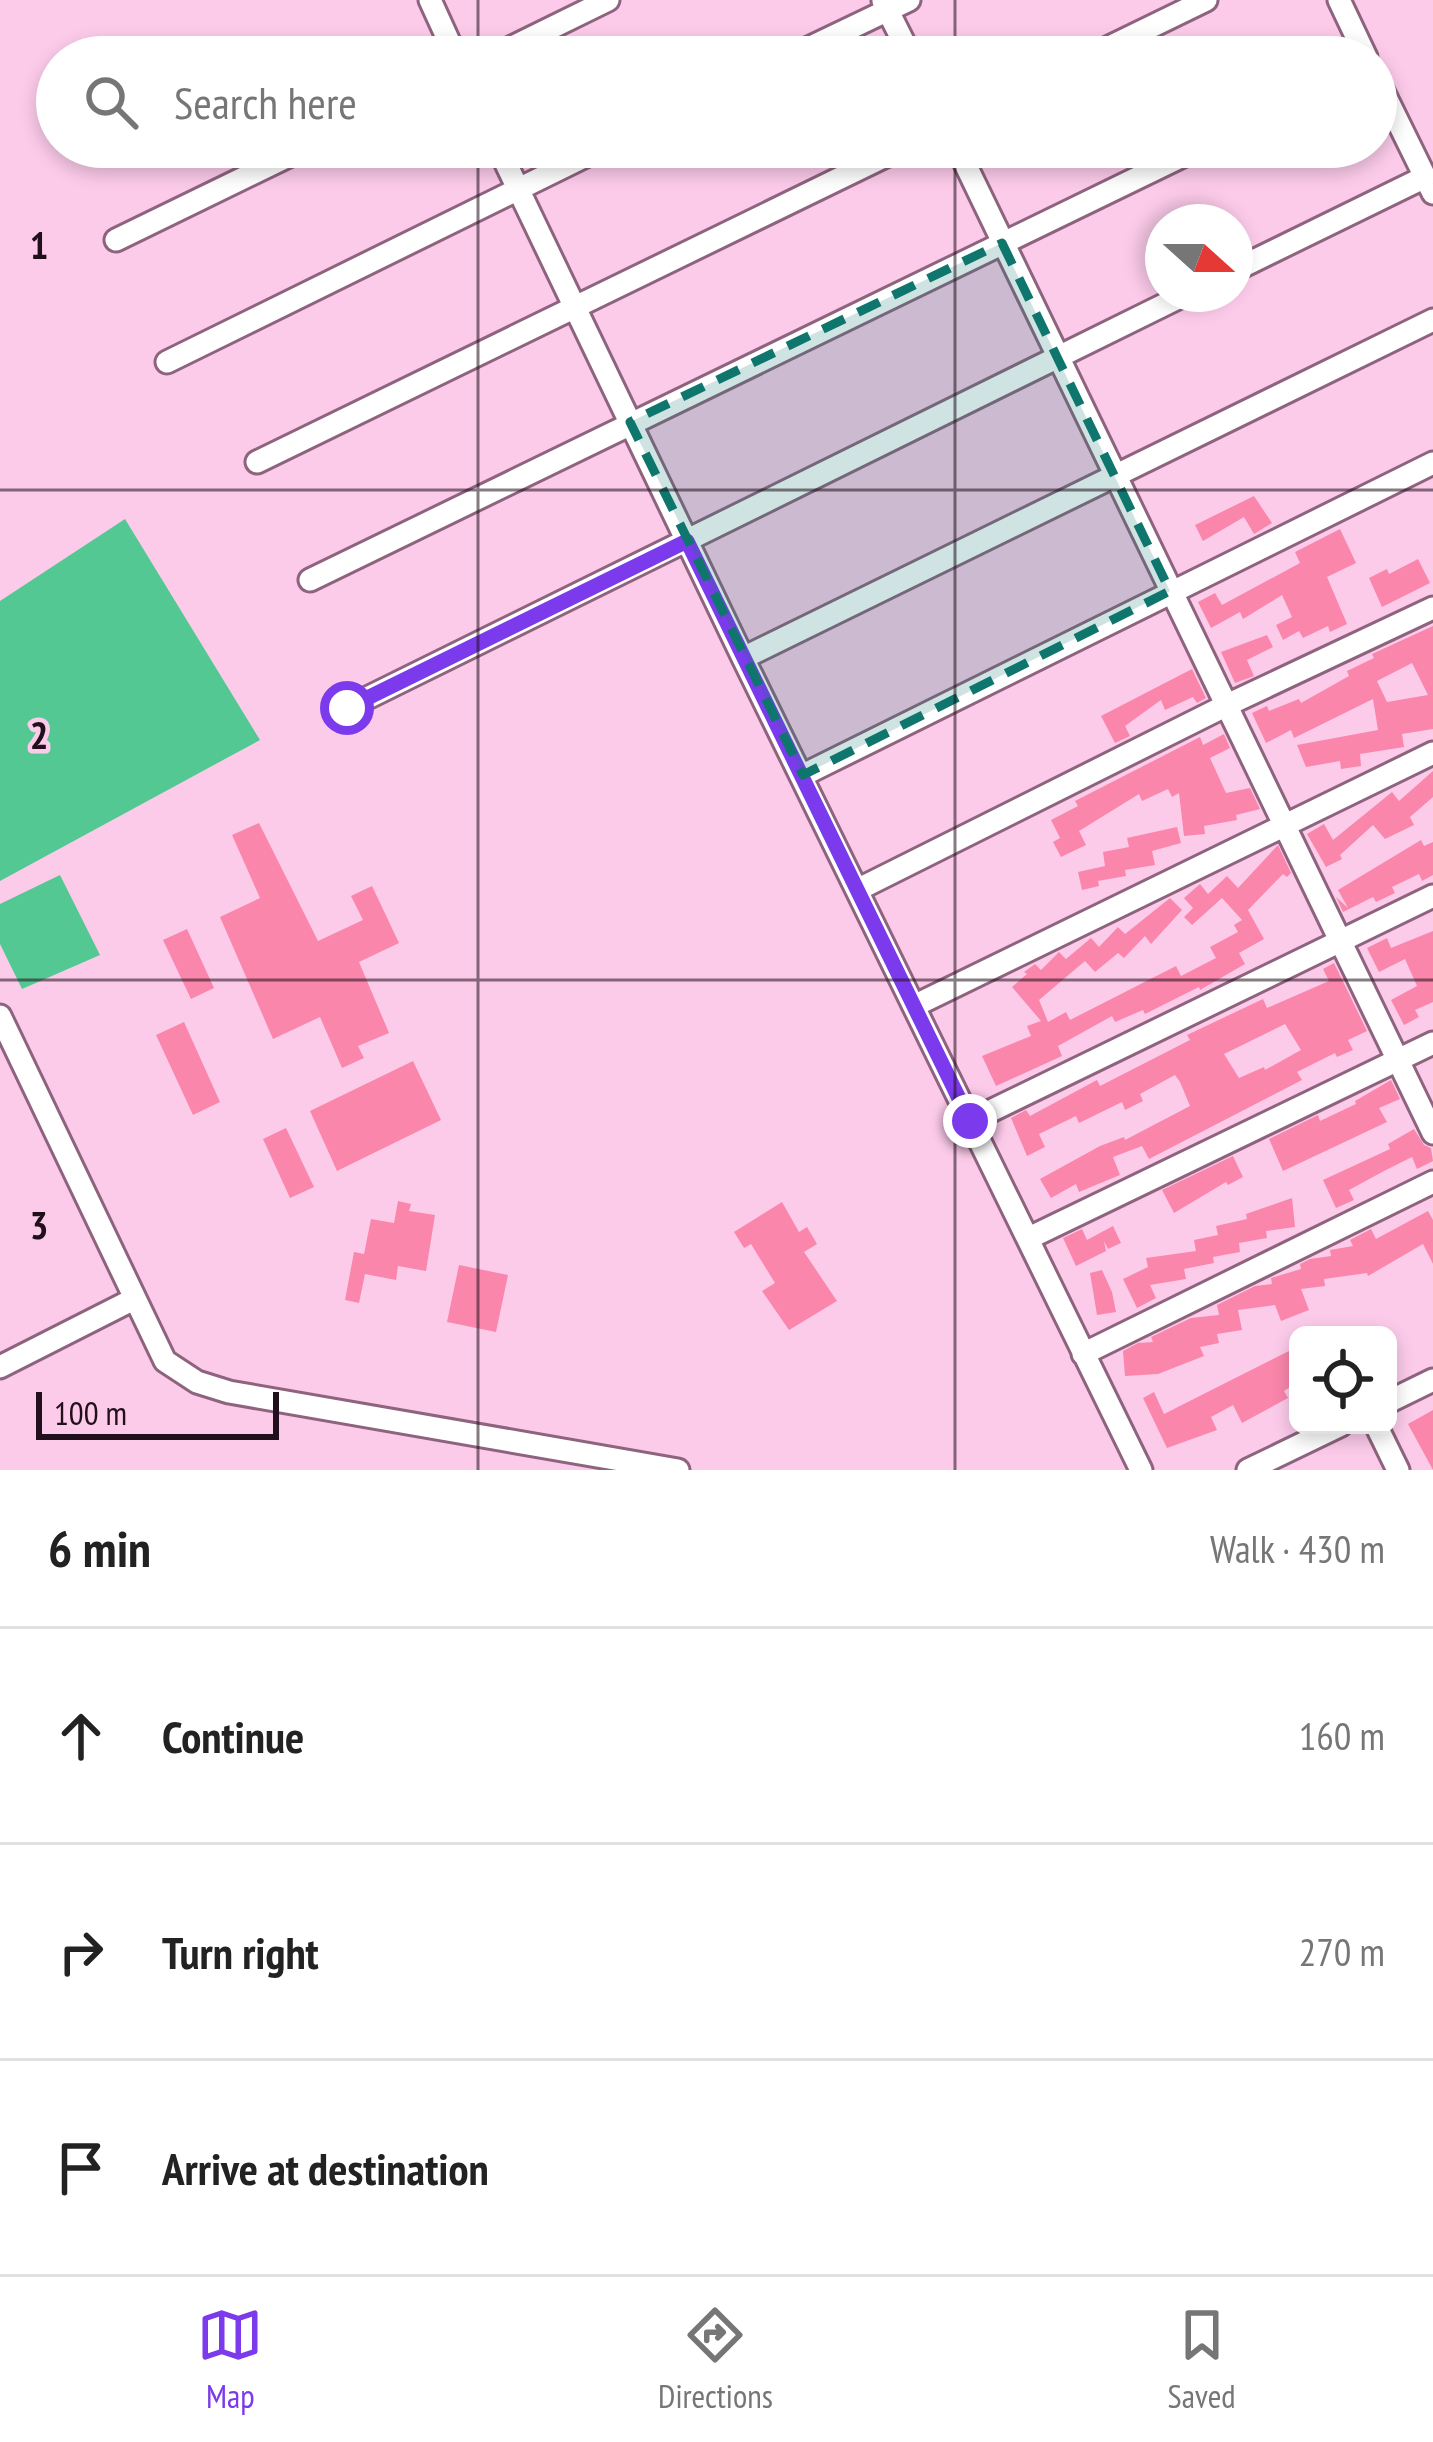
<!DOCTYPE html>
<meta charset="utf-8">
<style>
:root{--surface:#fff;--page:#f6f6f6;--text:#222;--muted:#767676;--line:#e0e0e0;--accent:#7c3aed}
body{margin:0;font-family:"PT Sans Narrow",sans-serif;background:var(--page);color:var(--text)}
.controls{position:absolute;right:36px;bottom:36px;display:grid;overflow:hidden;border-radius:18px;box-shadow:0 6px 18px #0003}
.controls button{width:108px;height:108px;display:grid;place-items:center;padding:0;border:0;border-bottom:3px solid var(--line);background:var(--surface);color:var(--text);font:60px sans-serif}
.compass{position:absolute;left:1145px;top:204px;width:108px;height:108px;border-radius:50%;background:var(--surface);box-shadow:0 6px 18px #0003;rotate:111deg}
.scale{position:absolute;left:36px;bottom:30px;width:243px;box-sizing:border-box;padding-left:12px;border:6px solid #21101b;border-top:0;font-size:33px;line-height:42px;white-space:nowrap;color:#21101b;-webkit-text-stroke:9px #fccbea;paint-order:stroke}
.stop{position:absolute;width:36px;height:36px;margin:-27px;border:9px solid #7c3aed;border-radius:50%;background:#fff}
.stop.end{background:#7c3aed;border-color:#fff;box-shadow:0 3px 12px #0008}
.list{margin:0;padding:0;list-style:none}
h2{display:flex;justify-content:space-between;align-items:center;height:156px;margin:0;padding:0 48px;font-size:51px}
h2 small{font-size:39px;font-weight:400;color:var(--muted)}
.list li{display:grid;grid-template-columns:78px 1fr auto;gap:36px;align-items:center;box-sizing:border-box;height:216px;padding:0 48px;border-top:3px solid var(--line)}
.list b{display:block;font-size:45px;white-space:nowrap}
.list em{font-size:39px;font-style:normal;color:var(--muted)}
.icon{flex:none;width:66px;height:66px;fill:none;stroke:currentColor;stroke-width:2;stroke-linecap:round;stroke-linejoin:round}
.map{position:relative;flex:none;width:1433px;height:1470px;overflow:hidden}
.search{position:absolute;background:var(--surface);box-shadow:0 6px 18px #0003;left:36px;right:36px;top:36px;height:132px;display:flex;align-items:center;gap:30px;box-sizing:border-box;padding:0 42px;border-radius:66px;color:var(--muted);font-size:45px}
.sheet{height:804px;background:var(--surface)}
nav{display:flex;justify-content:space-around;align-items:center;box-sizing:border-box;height:168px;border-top:3px solid var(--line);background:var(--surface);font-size:33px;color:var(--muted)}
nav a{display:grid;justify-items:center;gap:6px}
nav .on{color:var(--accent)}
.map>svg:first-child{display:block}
</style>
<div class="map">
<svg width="1433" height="1470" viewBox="0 0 1433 1470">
<rect width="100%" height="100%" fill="#fccbea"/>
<!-- green -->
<path fill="#54c893" d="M125,519L260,740L0,881V601Z
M60,875L100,955L22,989L0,944V904Z"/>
<!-- building -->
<path fill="#fa86ab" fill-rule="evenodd" d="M1254,496L1272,523L1254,534L1244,517L1203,541L1195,525Z
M1340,529L1356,563L1327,577L1347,624L1330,632L1328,626L1303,638L1299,631L1283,640L1276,625L1292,617L1282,595L1243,619L1240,612L1211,628L1198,602L1215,593L1222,605L1300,563L1295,552Z
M1418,559L1430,583L1382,607L1369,578L1387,569L1389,574Z
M1433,626V729L1402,734L1404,747L1360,754L1361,766L1341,769L1340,761L1306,767L1297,745L1378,730L1373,699L1294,738L1291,730L1266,743L1252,713L1267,706L1269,711L1299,699L1301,703L1349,676L1347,671L1374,658L1372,654ZM1412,663L1428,695L1387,702L1377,681Z
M1267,635L1273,647L1247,660L1254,676L1235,683L1221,652Z
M1192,669L1206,698L1197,703L1193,697L1165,710L1161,700L1125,726L1130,736L1115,743L1101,716Z
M1224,734L1230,748L1210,758L1226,793L1250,788L1260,809L1236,815L1237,820L1204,826L1205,834L1184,836L1179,793L1172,797L1168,789L1142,801L1139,794L1079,831L1086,845L1061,857L1053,842L1060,838L1051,820L1078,806L1075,801L1200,737L1203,745Z
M1433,771V797L1410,817L1414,825L1385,839L1373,825L1340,855L1342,859L1326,867L1307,834L1324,824L1333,840L1392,792L1399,801Z
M259,823L318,941L363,920L351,896L372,886L399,943L359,962L389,1033L358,1046L364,1058L342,1068L320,1017L273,1039L220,917L260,898L232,835Z
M1177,827L1181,843L1152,851L1155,865L1125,870L1126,876L1098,881L1099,886L1082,890L1078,872L1105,866L1103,852L1129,847L1127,838Z
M1421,840L1424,846L1433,842V875L1422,881L1419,874L1392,887L1395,893L1376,902L1373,897L1343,912L1336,897L1348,908L1338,890Z
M1278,845L1291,873L1287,877L1283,874L1248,910L1264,939L1239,953L1245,964L1200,990L1199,987L1145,1014L1143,1010L1115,1022L1112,1016L1058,1046L1062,1056L996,1086L982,1056L1031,1036L1027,1026L1041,1021L1012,987L1027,974L1024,972L1035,964L1041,970L1059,952L1066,959L1091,938L1099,947L1118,927L1125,934L1170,898L1182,910L1151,944L1145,936L1124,958L1118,953L1095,972L1085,961L1039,1000L1048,1022L1066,1012L1070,1020L1176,966L1181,976L1216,958L1210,947L1238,932L1234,925L1242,920L1222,898L1192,925L1184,917L1193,908L1184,898L1200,884L1208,894L1227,876L1238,888Z
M187,929L214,988L191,999L163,940Z
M1433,931V1002L1415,1010L1419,1017L1404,1025L1391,1000L1417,986L1405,959L1379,972L1367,948L1387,938L1391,948Z
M1334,963L1367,1031L1348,1040L1353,1050L1337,1057L1335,1053L1297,1072L1302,1080L1149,1159L1142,1146L1113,1157L1120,1175L1079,1192L1076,1184L1051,1198L1040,1179L1100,1146L1124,1137L1125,1140L1190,1106L1180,1082L1175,1075L1140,1094L1143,1101L1125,1110L1122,1102L1079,1123L1076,1116L1039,1134L1045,1147L1027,1156L1011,1118L1026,1110L1030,1116L1097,1080L1100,1086L1190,1040L1187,1035L1263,999L1267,1008L1329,981L1323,969ZM1285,1024L1301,1050L1265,1070L1264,1067L1239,1078L1224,1054Z
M184,1022L220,1102L193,1115L156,1035Z
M413,1061L441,1120L337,1171L310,1111Z
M1391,1080L1400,1099L1379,1108L1387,1122L1283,1171L1269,1139L1318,1115L1320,1121L1356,1104L1355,1101Z
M286,1128L314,1187L290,1198L263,1139Z
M1414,1129L1424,1145L1431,1148L1433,1161L1417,1169L1412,1157L1384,1171L1349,1190L1354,1200L1336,1208L1323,1180L1390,1149L1388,1144Z
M1233,1156L1243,1177L1228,1185L1226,1182L1174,1213L1162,1190Z
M1292,1198L1295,1227L1266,1231L1267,1238L1239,1243L1240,1252L1213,1257L1214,1263L1184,1269L1186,1279L1150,1285L1156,1298L1137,1308L1123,1279L1148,1267L1146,1258L1196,1251L1194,1240L1218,1235L1216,1226L1247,1219L1246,1214Z
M398,1201L411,1204L409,1211L435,1215L426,1271L398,1266L396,1280L365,1274L359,1303L345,1300L354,1252L364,1254L371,1219L394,1223Z
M782,1202L799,1232L807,1227L817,1244L804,1252L837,1301L789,1330L762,1291L775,1283L751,1244L744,1248L734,1232Z
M1428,1211L1433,1220V1264L1423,1244L1368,1276L1367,1273L1324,1279L1325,1286L1301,1289L1309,1310L1281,1321L1275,1305L1238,1310L1242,1330L1217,1334L1219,1343L1200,1347L1204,1356L1158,1374L1125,1376L1123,1351L1138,1343L1153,1342L1151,1337L1191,1318L1219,1315L1217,1305L1255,1286L1272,1284L1271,1278L1301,1269L1300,1264L1310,1259L1331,1256L1330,1250L1353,1246L1350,1240L1371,1229L1376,1239Z
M1113,1226L1121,1243L1108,1249L1104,1241L1106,1251L1076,1266L1063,1238L1082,1229L1087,1240Z
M459,1265L508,1275L496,1332L447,1322Z
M1102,1270L1112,1292L1116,1312L1097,1315L1090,1273Z
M1291,1350L1298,1362V1382L1284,1391L1288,1398L1242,1423L1233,1405L1211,1417L1217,1430L1167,1448L1143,1398L1154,1392L1164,1414Z
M1433,1410V1470L1408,1424Z"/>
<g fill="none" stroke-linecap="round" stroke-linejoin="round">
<defs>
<path id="minor" d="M430,0L456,57
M1339,0L1366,57
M883,1L911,57
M492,57L608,0
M790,57L909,0
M1089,57L1206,0
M1376,77L1433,193
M498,147L743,658L1141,1470
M957,147L1433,1133
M116,240L307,147
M1235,270L1425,177
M167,362L604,147
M257,462L904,147
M310,580L1201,147
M743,658L1433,320
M347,708L1186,294
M803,775L1433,463
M859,889L1227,705L1433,608
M916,1005L1433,753
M0,1016L165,1361L197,1382L229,1392L678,1470
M970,1121L1433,896
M1029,1238L1433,1043
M1083,1354L1433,1182
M0,1367L134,1299
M1388,1402L1433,1380
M1376,1425L1398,1470
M1248,1470L1341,1425"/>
</defs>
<!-- minor casing -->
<use href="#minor" stroke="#8e637e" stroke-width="27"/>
<!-- minor -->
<use href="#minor" stroke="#fff" stroke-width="21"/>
</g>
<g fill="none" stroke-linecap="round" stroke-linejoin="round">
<!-- route -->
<path stroke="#7c3aed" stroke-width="15" d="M347,708L687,541L970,1121"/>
</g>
<!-- marked area -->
<path fill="#0f766e" fill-opacity="0.2" stroke="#0f766e" stroke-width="9" stroke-dasharray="24 15" stroke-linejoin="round" d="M1002,243L1170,591L803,775L630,422Z"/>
<!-- grid -->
<path fill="none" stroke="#21101b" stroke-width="3" stroke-opacity="0.55" d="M478,0V57M955,0V57M478,147V1470M955,147V1470M0,490H1433M0,980H1433"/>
<g font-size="39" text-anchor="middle" font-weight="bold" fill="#21101b" stroke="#fccbea" stroke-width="9" stroke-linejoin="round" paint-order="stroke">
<text x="39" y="259">1</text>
<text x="39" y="749">2</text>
<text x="39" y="1239">3</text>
</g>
</svg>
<div class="controls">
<button><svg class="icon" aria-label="locate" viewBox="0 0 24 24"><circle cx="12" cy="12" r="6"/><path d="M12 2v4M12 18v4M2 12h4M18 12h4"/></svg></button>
</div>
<svg class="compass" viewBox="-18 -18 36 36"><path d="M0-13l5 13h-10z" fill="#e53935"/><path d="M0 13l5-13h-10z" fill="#767676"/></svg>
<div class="scale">100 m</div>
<div class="stop" style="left:347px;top:708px"></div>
<div class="stop end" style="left:970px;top:1121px"></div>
<div class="search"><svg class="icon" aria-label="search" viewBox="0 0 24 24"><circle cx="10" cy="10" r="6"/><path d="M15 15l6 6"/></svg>Search here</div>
</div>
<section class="sheet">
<h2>6 min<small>Walk · 430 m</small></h2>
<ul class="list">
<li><svg class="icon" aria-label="ahead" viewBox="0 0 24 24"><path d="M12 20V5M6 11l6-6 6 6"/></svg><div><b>Continue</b></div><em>160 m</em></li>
<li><svg class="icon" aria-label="right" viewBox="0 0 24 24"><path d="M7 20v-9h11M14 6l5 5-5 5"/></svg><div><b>Turn right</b></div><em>270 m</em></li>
<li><svg class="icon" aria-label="arrive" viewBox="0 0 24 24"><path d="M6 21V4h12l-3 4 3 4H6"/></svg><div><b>Arrive at destination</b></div></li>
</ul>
</section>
<nav>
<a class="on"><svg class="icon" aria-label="map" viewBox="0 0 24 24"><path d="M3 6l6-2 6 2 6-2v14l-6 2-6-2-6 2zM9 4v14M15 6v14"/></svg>Map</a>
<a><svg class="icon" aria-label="directions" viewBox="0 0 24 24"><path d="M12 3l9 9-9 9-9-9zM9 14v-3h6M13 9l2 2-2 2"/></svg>Directions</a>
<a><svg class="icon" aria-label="saved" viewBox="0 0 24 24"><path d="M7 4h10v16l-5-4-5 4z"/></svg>Saved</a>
</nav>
